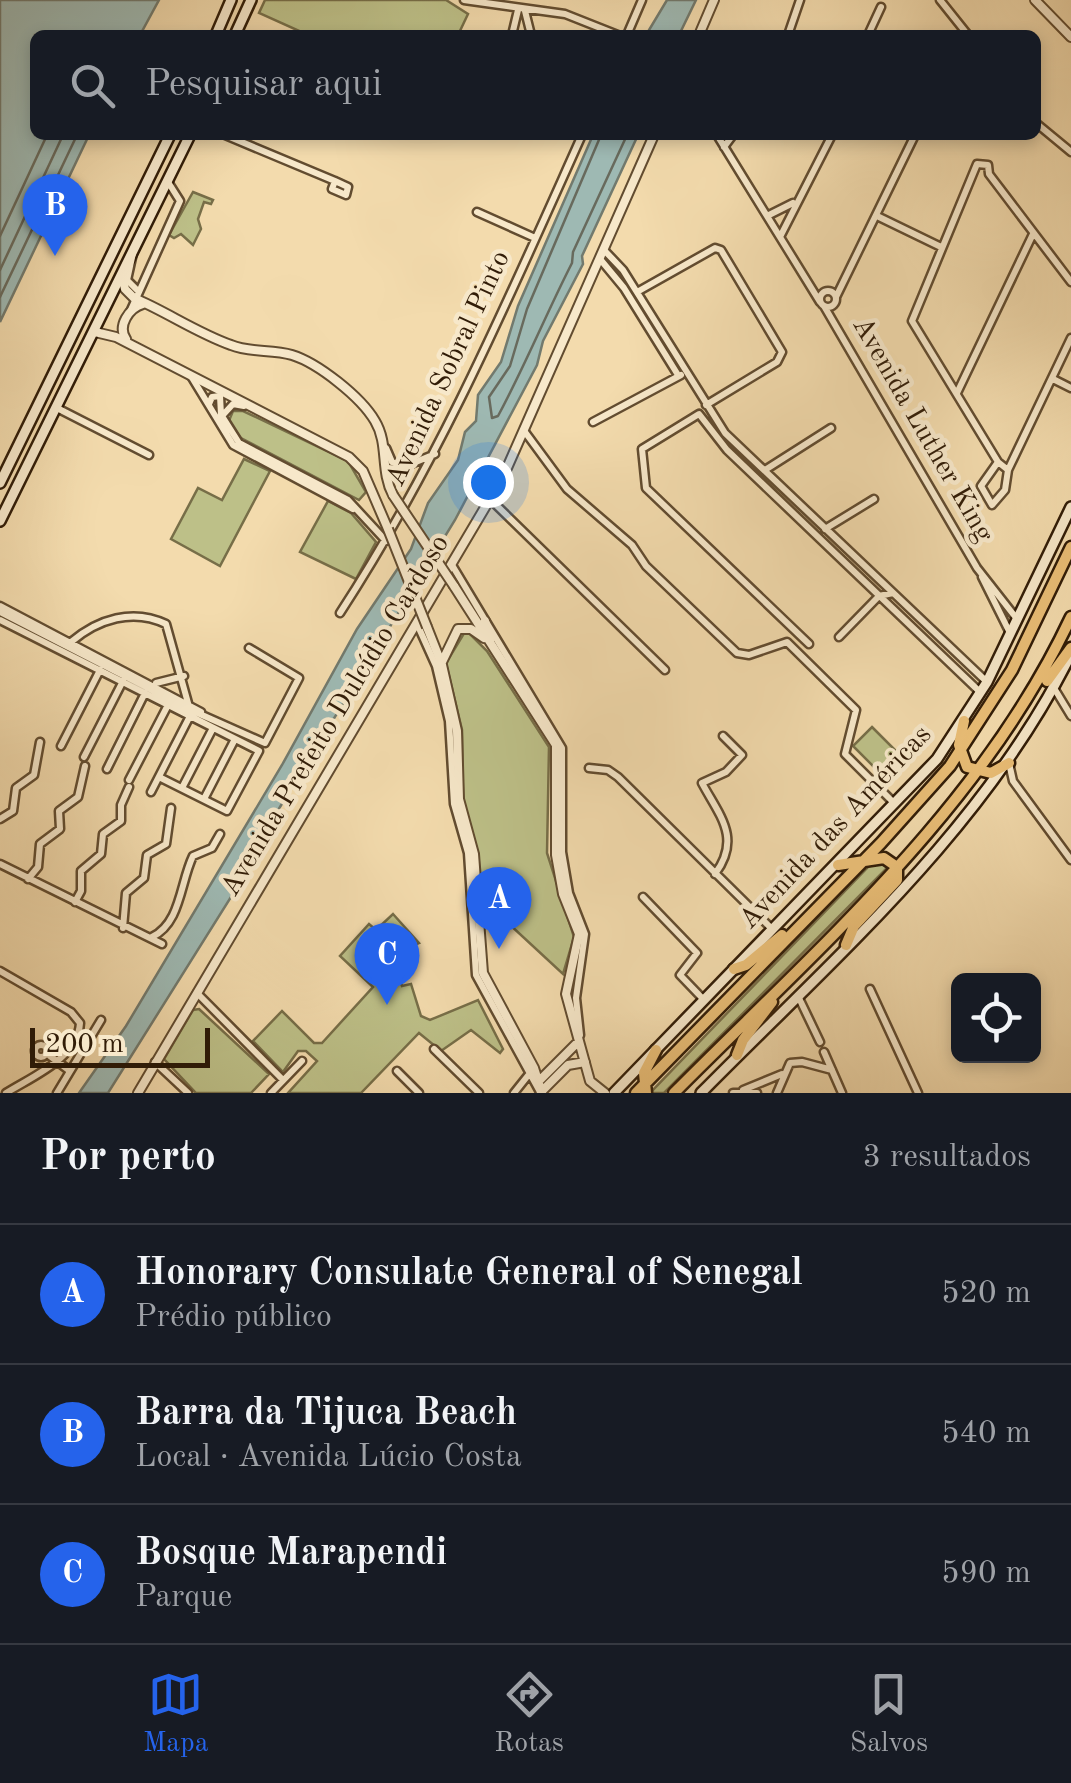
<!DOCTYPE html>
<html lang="pt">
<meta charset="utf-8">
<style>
:root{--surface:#171b24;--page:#20242c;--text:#f1f3f6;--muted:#9ea1a6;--line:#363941;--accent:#2563eb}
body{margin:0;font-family:"Old Standard TT",serif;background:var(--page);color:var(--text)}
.controls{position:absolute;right:30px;bottom:30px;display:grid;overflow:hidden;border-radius:15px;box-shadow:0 5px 15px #0003}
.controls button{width:90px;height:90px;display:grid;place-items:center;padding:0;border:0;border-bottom:2px solid var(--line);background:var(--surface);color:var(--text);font:50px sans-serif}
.scale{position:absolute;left:30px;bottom:25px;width:180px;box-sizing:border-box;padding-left:10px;border:5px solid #311c07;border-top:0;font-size:28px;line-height:35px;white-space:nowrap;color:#311c07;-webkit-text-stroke:8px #f7e8ca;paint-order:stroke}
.you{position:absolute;left:488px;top:482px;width:35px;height:35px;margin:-25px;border:8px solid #fff;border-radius:50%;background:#1a73e8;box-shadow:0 0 0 15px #1a73e833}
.badge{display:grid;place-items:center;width:65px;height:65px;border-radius:50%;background:var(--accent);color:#fff;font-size:32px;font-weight:700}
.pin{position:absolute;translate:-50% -82px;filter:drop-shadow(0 2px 5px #0008)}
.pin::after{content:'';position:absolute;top:52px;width:35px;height:30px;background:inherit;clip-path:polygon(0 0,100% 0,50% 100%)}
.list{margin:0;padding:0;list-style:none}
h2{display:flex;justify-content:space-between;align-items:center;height:130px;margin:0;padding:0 40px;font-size:42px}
h2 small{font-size:32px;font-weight:400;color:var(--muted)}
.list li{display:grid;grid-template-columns:65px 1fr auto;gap:30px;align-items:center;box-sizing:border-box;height:140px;padding:0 40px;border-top:2px solid var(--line)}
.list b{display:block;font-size:38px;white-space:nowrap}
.list p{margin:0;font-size:32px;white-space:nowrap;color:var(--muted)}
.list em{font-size:32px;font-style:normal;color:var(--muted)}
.icon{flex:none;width:55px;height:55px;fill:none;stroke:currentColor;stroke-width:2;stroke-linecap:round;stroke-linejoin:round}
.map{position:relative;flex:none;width:1071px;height:1093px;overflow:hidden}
.search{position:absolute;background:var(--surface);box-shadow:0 5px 15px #0003;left:30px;right:30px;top:30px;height:110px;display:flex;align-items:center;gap:25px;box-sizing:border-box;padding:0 35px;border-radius:15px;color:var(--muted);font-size:38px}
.sheet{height:550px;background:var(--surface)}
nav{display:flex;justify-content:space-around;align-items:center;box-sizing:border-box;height:140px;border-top:2px solid var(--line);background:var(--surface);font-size:28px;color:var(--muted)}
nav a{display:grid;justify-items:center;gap:5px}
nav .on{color:var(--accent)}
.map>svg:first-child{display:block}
</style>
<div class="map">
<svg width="1071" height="1093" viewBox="0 0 1071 1093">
<rect width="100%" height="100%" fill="#f3dbad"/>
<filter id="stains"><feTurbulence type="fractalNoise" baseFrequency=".002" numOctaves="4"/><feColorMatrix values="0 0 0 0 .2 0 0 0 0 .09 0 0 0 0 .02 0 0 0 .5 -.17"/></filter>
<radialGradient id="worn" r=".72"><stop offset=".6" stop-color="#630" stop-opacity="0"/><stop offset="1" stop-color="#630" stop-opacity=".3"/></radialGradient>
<!-- green -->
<path fill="#bdc088" stroke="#776e48" stroke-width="2.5" d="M265,0H446L468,14L458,35H308L259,13Z
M193,192L213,200L211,204L204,202L198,219L201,229L193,245L181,234L174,238L169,235Z
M233,411H243L348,461L366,492L359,500L239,437L228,423Z
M244,459L270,471L220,566L171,539L198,488L222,500Z
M328,501L351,513L376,542L356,579L300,552Z
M466,630L487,651L549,747L547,853L574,937L563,974L482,899L478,853L463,799L462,730L446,663Z
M872,727L899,754L880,773L853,746Z
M881,862L889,866L664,1093H650L872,863Z
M393,914L419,943L393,954L402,986L411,984L421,1016L430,1020L478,1000L503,1049L500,1053L471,1030L441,1051L419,1033L361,1093H288L317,1061L306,1051H298L283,1072L253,1041L282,1011L314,1043H322L373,987L340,956L369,924L376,930Z
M199,1009L269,1074L251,1093H196L164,1059L193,1010Z"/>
<!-- water -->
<path fill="#9eb9b3" stroke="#727a6e" stroke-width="2.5" d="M0,0H159L140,35H35V135H89L0,322Z
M667,0H696L679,35H646Z
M593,135H638L582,256L583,264L543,341L537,365L455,520L269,825L263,846L108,1093H79L126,1026L282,765L357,629L411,549L428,503L458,460L465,432L476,421L478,395L501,362L518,306Z"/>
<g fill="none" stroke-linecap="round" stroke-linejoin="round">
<!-- shore -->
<path stroke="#686a5d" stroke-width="2.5" d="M601,135L527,309L510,366L489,397L492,418L498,416C525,366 546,314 572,263L573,252L627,135
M0,236L47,135
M0,270L63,135
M0,297L77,135"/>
<defs>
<path id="minor" d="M464,0L565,14L618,35
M940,0L968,35
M525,11L531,35
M512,35L518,10
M627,35L642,0
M788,35L800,0
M868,35L881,7
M1036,123L1071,152
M225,135L335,181L348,187L346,195L332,189L335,181
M717,135L820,302
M724,147L733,135
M477,212L535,238
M767,216L793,203
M877,216L941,247
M780,237L832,135
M604,250L623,270L725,433L987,682
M133,253L127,280L137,290
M600,259L624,288L678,375
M820 299a8 8 0 1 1 16 0a8 8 0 1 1-16 0Z
M637,292L715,248L721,250L782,352L777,362L706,405
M836,297L915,135
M824,306L977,568L1017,619
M130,312L180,201L168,182
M191,376L233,445L353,509
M1053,379L1071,388
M957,393L1033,234
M209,404L212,397L220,396L221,415
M244,406L233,404L222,416L239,443L348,500L386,541
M57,408L149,455
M593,422L681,375
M525,432L567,489L632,545L646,566L737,653L749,655L787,642L856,710L845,754L894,803
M386,448L392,462L404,467L435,454
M998,462L981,486L992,505L1005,490L1008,470L1071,338
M765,470L831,428
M1008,470L998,462L912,321L977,164L988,165L989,174L1071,282
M490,499L665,670
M825,529L874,499
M452,565L562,748V852L569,893L585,934L576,998L580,1035
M982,577L1010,633
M0,606L201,712
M0,612L193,711L265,743L299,678L249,648
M340,613C439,461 508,300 582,135
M0,620L259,751L227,811L159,777
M418,626L436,666L449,721L454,804L468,853L476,975L539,1090
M839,637L879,596L893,593
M71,642C98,619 133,608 166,624L188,703
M809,644L646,488L642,449L699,414L727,450L980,692
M156,683L184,676
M1054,688L1071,716
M61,746L100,670
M84,757L123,681
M1009,763L1013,781L1071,860
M589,768L608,770L618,777L772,929
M107,769L145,693
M129,780L168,705
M182,788L213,728
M151,792L190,716
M204,799L235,739
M0,819L13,811L16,788L34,775L40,742
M0,864L162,944
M715,874C742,838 719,815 702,783L726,772L742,755L723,736
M28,879L38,867L40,844L60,829L59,811L78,797L85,766
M643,897L697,953L680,975L704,1000
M75,902L81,891V871L101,854L103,834L121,821V805L129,787
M123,928L126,893L144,878L147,855L166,844L171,808
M152,937C181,923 180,883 193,856L212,848L220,834
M0,971L71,1012L80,1023C78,1058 33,1076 6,1093
M870,989L918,1093
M197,993L283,1080
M798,996L820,1042
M35 1051a6 6 0 1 1 12 0a6 6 0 1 1-12 0Z
M434,1049L479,1093
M824,1052L842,1093
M50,1056L70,1071
M155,1062L188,1093
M397,1071L419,1093
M743,1090L782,1074
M57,1093L101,1020
M271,1093L302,1061
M514,1093L530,1073
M733,1093H757
M777,1093L790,1063L802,1062L832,1070"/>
<path id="tertiary" d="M1035,0L1071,37
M699,35L714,0
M122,276L125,289L134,298C167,312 197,333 231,345C250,353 272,349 292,355C318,363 361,397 375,421C389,444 380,471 393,495
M95,332L116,337L349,457L363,471L388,529
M126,339C117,326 129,308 143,304
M454,586L556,745V855L563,894L579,934L566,994L590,1081L605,1093
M485,621L490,640
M427,627L442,665L457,731L459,799L474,854L483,973L534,1068L542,1093
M442,662L458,629H471L484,638
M539,1081L576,1044
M541,1092L568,1065L585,1062
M138,1093L503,477L654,135"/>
<path id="secondary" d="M216,35L231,0
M235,35L251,0
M0,483L170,135
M0,521L190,135
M614,1093L937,759L987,682L1071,507
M701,1093C835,957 985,828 1071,654"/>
<path id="trunk" d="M1047,681L1071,648
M964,721L959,745L967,767L991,773L1009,763
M838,865L884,858L897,867
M846,945L854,926L897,880V867
M734,969L746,965L782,935
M737,1055L743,1040L772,1002
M636,1093L881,843L950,766L1012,670L1071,547
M646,1093L644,1073L656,1050
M674,1093C820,946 982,807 1071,617"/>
</defs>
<!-- minor casing -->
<use href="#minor" stroke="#624c30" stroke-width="11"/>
<!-- tertiary casing -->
<use href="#tertiary" stroke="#624c30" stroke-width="12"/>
<!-- secondary casing -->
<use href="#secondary" stroke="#311c07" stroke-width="14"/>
<!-- trunk casing -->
<use href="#trunk" stroke="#311c07" stroke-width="15"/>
<!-- minor -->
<use href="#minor" stroke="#f7e8ca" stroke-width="6"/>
<!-- tertiary -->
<use href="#tertiary" stroke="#f7e8ca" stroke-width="8"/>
<!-- secondary -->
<use href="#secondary" stroke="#f7e8ca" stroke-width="9"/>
<!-- trunk -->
<use href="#trunk" stroke="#eabe76" stroke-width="10"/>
<defs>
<path id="tertiary-bridge" d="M393,495L454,586
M388,529L427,627"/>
</defs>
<!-- tertiary-bridge casing -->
<use href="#tertiary-bridge" stroke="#624c30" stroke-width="12" stroke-linecap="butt"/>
<!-- tertiary-bridge -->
<use href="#tertiary-bridge" stroke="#f7e8ca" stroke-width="8"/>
</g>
<g text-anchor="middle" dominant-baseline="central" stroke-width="9" stroke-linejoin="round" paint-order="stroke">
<!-- street labels -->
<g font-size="28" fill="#311c07" stroke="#f7e8ca">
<text transform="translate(449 369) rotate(-65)">Avenida Sobral Pinto</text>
<text transform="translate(922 430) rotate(60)">Avenida Luther King</text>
<text transform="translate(336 716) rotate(-59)">Avenida Prefeito Dulcídio Cardoso</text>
<text transform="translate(836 828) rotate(-47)">Avenida das Américas</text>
</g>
</g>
<rect width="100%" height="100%" filter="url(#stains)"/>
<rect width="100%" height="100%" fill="url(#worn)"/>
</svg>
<div class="controls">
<button><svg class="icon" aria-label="locate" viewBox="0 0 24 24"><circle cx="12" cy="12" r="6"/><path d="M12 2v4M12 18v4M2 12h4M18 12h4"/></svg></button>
</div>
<div class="scale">200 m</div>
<div class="you"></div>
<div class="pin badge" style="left:499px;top:949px">A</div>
<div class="pin badge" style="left:55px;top:256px">B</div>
<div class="pin badge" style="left:387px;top:1005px">C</div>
<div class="search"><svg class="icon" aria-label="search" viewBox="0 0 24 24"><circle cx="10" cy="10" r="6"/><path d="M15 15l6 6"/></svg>Pesquisar aqui</div>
</div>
<section class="sheet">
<h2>Por perto<small>3 resultados</small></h2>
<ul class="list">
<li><span class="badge">A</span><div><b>Honorary Consulate General of Senegal</b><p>Prédio público</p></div><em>520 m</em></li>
<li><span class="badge">B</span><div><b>Barra da Tijuca Beach</b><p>Local · Avenida Lúcio Costa</p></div><em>540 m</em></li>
<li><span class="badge">C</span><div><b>Bosque Marapendi</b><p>Parque</p></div><em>590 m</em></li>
</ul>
</section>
<nav>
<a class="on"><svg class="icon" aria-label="map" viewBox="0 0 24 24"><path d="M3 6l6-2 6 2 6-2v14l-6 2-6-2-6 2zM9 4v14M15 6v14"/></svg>Mapa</a>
<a><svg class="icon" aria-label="directions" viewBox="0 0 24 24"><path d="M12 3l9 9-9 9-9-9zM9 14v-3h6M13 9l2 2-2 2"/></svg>Rotas</a>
<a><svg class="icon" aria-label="saved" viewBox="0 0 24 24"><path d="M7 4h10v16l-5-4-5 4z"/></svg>Salvos</a>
</nav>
